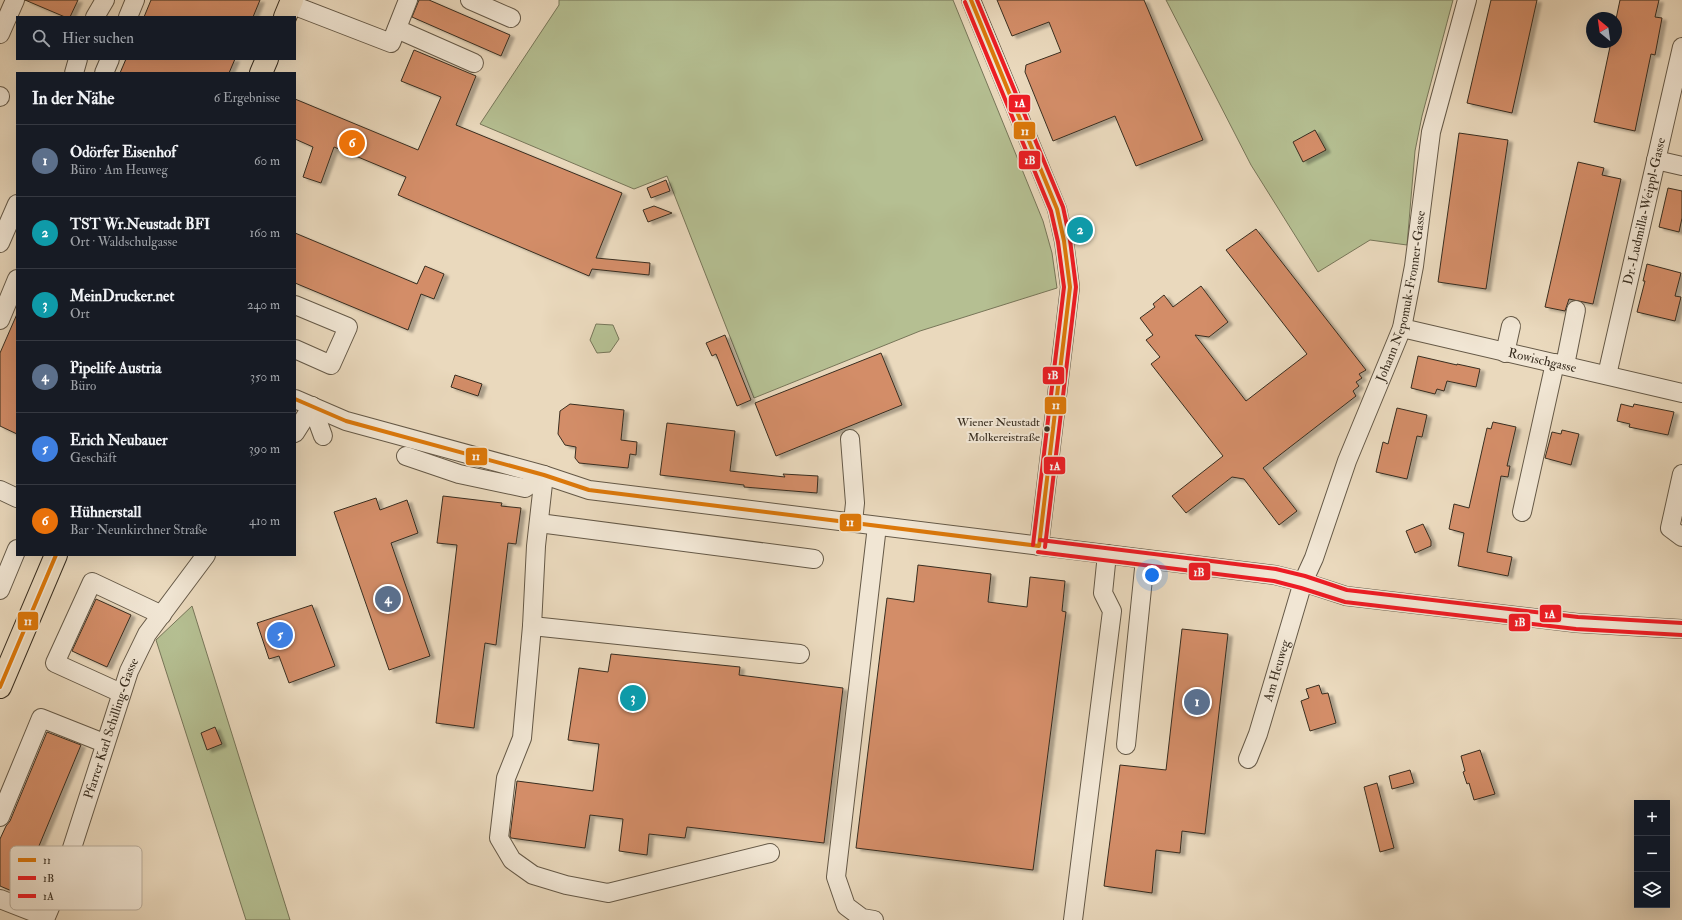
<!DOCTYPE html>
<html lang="de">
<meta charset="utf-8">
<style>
:root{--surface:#171b24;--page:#20242c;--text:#f1f3f6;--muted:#9ea1a6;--line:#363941;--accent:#db2777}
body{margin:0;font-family:"IM FELL Double Pica",serif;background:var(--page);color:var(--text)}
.controls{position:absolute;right:12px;bottom:12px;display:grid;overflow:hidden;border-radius:0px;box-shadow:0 4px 16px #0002}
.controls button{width:36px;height:36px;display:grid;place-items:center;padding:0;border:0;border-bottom:1px solid var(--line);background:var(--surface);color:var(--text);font:20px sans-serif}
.compass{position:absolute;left:1586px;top:12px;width:36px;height:36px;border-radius:50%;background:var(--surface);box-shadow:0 4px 16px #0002;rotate:331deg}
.you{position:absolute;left:1152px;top:575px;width:14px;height:14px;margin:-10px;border:3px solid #fff;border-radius:50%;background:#1a73e8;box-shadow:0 0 0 6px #1a73e833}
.badge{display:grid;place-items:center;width:26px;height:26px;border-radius:50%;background:var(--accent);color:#fff;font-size:13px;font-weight:700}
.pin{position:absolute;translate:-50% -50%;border:2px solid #fff;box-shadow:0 1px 4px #0006}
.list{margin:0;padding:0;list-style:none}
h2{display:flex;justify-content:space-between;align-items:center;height:52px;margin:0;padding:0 16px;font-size:17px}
h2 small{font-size:13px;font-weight:400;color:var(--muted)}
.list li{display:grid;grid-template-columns:26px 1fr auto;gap:12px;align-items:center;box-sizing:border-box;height:72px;padding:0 16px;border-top:1px solid var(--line)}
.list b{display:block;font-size:15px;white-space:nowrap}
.list p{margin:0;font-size:13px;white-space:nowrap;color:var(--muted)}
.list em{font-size:13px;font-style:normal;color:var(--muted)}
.icon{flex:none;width:22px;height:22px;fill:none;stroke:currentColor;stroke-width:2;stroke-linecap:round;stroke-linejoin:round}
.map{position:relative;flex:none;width:1682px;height:920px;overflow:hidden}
.search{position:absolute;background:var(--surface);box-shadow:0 4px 16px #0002;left:16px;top:16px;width:280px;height:44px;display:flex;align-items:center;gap:10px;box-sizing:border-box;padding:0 14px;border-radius:0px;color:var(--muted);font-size:15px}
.panel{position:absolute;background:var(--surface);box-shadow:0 4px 16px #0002;left:16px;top:72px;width:280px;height:484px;border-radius:0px}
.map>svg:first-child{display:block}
</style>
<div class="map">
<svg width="1682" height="920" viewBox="0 0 1682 920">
<defs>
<filter id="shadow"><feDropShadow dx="4.5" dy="2.5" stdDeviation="1" flood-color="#0004"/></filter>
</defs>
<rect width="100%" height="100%" fill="#ead9bd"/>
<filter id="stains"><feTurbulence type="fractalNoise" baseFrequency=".005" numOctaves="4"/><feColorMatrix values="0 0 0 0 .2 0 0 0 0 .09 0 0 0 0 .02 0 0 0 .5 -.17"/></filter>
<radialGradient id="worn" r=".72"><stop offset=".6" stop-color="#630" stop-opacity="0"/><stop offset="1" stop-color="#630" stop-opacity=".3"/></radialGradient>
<!-- green -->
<path fill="#b5bf92" stroke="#777659" d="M559,0H953L1043,221L1052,253L1057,288L920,331L754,398L667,176L634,189L480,124L559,5Z
M1166,0H1453L1422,116L1415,151L1407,245L1370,240L1318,272L1251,165Z
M596,324L613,325L619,339L610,352L597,353L590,340Z
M192,606L290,920H246L156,640Z"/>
<!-- building -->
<path fill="#d38d67" stroke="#392e20" filter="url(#shadow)" d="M25,0H78L70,17H65Z
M151,0H260L253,17H144Z
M419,0H429L510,35L501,56L412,17Z
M997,0H1144L1203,140L1136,166L1115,116L1053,141L1025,72L1026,65L1061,52L1049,22L1012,36Z
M1491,0H1537L1512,113L1467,103Z
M1620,0H1659L1655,17L1662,18L1655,55L1651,54L1635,131L1594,122L1611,42H1616V19Z
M414,50L476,76L456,125L622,193L596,258L650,263L649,275L592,269L589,276L398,195L406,177L334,147L321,183L303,177L313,147L295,139V99L418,150L441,97L401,81Z
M126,59H235L229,73H120Z
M1315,130L1326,150L1303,162L1293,142Z
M1459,133L1508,140L1486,289L1438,282Z
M1578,162L1604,168L1602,175L1621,179L1593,304L1569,299L1565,311L1545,307Z
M666,180L670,191L651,198L647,188Z
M1668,188L1682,191V218L1679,232L1659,227Z
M654,206L672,213L648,222L643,210Z
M1083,221L1088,232L1078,238L1072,227Z
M1256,229L1366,370L1359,374L1362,378L1356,382L1359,386L1353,391L1356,396L1263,468L1297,511L1279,525L1244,479L1232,477L1186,513L1172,496L1223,456L1151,364L1160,357L1146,340L1153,335L1140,318L1155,307L1153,304L1164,295L1173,307L1201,286L1228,322L1209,337L1195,335L1246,401L1307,354L1226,250Z
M295,233L417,284L425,266L444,274L434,299L421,294L408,330L295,283Z
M1647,264L1681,273L1675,296L1681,297L1675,321L1637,312L1645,281H1643Z
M17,314V434L0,426V353Z
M725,335L751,400L737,406L716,354L712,356L706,343Z
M881,353L902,405L776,456L755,403Z
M1418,356L1457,365V364L1480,369L1476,387L1447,381L1444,391L1437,389L1435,394L1411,388Z
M455,375L482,384L478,396L451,387Z
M570,404L624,410L621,440L637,442L636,455L630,454L628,468L579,463L575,458L576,447L565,445L558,434L560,411Z
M1621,404L1633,407L1634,404L1674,412L1668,435L1629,427L1630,424L1617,421Z
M1397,408L1427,415L1422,437L1417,436L1407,479L1376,472L1383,442L1388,444Z
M1493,422L1516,427L1507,466H1510L1508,477L1501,476L1487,552L1512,557L1508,576L1458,566L1464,533L1449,529L1454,504L1469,508L1487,428L1491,429Z
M667,423L735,431L730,471L785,477L783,474L818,476L817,493L744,487V485L660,475Z
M1562,430L1579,434L1571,465L1545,458L1552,432L1561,434Z
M443,496L502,503L501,506L521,508L516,544L508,543L496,645L485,643L474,728L436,723L457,545L437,543Z
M376,498L380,510L407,500L418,533L391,543L430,656L389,670L334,512Z
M1423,524L1431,541V546L1415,553L1406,531Z
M918,565L991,574L988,602L1027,607L1030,577L1065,581L1062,611L1066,612L1033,870L856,848L887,598L914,602Z
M96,599L131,615L107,667L72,651Z
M312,605L335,666L289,683L279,656L269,659L257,623Z
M1182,629L1228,634L1205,834L1182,831L1180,853L1156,850L1152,893L1104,886L1120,765L1166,770Z
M611,654L740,667L739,675L843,688L824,843L687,827L685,838L649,834L647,855L619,851L623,819L590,815L585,848L511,838L510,836L517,781L593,791L599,744L568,740L579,668L608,672Z
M1319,685L1322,694L1328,693L1336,723L1310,731L1301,701L1309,698L1306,689Z
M215,727L222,744L207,750L201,733Z
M47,732L81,745L19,894L0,886V839L6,826L10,821Z
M1480,750L1495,794L1474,800L1469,783L1467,784L1463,772L1465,771L1461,756Z
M1410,770L1414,783L1392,789L1389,776Z
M1377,783L1394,848L1380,852L1364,787Z"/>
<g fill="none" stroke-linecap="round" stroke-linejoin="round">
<defs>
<g id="minor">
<path d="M470,0L511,18"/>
<path d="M971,0L1057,209L1064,241L1070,287L1039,546"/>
<path d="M290,4L391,43L408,0"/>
<path d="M95,17L105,0"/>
<path d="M128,17L135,0"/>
<path d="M397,29L474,63"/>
<path d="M0,34L15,0"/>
<path d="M74,73L78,59"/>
<path d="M104,73L110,59"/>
<path d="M0,96V97"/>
<path d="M1656,160L1682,166"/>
<path d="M0,243L17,204"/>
<path d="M295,305L348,327L331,365L295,349"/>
<path d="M0,320L17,279"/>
<path id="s1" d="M1402,328L1682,393"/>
<path d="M1505,353L1511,326"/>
<path d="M1565,365L1576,310"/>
<path id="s2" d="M1607,375L1682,47"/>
<path d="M295,399L346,421L544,475L589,490L1275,575L1303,582L1346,596L1577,623L1682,629"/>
<path d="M312,406L323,436"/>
<path d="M295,433L312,406"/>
<path d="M850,439L855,503L853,522"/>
<path d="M406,456L459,474L525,488L544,475"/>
<path d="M1682,474L1670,528L1682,537"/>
<path d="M544,475L536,546L532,626L522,738L506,778L499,838L512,860L533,875L566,885L608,893L770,853"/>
<path d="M0,490L17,498"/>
<path d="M1522,512L1555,363"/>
<path d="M539,523L814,559"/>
<path d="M0,590L17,549"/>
<path d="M532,626L800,654"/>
<path d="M121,693L55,663L92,582L162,615"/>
<path d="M1126,745L1145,559"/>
<path id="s3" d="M1248,759L1258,734L1303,582L1314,558L1347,461L1402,328L1414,266L1431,132L1467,0"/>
<path d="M0,817L41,718L104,743"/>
<path id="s4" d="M0,899L46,917L62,879L129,671L147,634L206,555"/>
<path d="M874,920L862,918L846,906L836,877L877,526"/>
<path d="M1073,920L1112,611L1103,593L1107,554"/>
</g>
<path id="major" d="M285,17L292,0
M261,73L267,59
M0,687L56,555"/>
</defs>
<!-- minor casing -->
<use href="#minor" stroke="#655947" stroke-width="20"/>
<!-- major casing -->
<use href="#major" stroke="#392e20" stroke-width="24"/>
<!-- minor -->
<use href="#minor" stroke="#f1e6d4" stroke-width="18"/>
<!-- major -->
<use href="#major" stroke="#ead9bd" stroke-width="22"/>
<defs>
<path id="bus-1" d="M971,0L1057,209L1064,241L1070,287L1039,546
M295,399L346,421L544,475L589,490L1039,546
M0,687L56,555"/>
<path id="bus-2" d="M965,2L1051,211L1058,242L1064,287L1033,545
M1038,552L1274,581L1301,588L1345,602L1576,629L1682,635"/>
<path id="bus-3" d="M977,0L1063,207L1070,240L1076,287L1045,547
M1040,540L1276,569L1305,576L1347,590L1578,617L1682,623"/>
</defs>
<!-- bus-1 casing -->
<use href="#bus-1" stroke="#f1e6d4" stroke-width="7"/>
<!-- bus-2 casing -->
<use href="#bus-2" stroke="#f1e6d4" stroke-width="7"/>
<!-- bus-3 casing -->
<use href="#bus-3" stroke="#f1e6d4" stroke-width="7"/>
<!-- bus-1 -->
<use href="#bus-1" stroke="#dc780a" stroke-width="4"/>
<!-- bus-2 -->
<use href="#bus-2" stroke="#ed1c24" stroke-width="4"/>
<!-- bus-3 -->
<use href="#bus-3" stroke="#ed1c24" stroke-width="4"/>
</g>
<!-- markers -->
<circle fill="#392e20" stroke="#f1e6d4" stroke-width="1.5" cx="1047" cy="429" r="3.5"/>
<g text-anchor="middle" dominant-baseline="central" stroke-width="4" stroke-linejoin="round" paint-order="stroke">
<!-- bus labels -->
<g font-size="12" fill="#392e20" stroke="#f1e6d4" text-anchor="end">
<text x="1040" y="422">Wiener Neustadt<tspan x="1040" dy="15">Molkereistraße</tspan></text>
</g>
<!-- street labels -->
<g font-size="13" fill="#392e20" stroke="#f1e6d4">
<text stroke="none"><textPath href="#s2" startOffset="168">Dr.-Ludmilla-Weippl-Gasse</textPath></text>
<text stroke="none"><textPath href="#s3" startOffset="489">Johann Nepomuk-Fronner-Gasse</textPath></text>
<text stroke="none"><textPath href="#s1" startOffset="144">Rowischgasse</textPath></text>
<text stroke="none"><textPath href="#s3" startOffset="93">Am Heuweg</textPath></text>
<text stroke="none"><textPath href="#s4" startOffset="249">Pfarrer Karl Schilling-Gasse</textPath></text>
</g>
</g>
<!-- legend -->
<rect x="10" y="846" width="132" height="64" rx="6" fill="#f1e6d4" stroke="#baaf9e" stroke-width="1"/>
<rect x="18" y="858" width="18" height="4" fill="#dc780a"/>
<rect x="18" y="876" width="18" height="4" fill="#ed1c24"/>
<rect x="18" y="894" width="18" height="4" fill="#ed1c24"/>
<g font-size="11" fill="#392e20">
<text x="43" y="864">11</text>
<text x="43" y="882">1B</text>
<text x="43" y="900">1A</text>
</g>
<g stroke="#f1e6d4" stroke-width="1.5">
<rect x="1008" y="94" width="23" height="19" rx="4" fill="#ed1c24"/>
<rect x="1013" y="121" width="23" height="19" rx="4" fill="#dc780a"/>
<rect x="1018" y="150" width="23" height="20" rx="4" fill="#ed1c24"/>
<rect x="1042" y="366" width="23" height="19" rx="4" fill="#ed1c24"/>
<rect x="1044" y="396" width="23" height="19" rx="4" fill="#dc780a"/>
<rect x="465" y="447" width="23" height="19" rx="4" fill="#dc780a"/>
<rect x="1043" y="456" width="23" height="19" rx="4" fill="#ed1c24"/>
<rect x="839" y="513" width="23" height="19" rx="4" fill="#dc780a"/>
<rect x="1188" y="562" width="23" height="19" rx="4" fill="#ed1c24"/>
<rect x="1539" y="604" width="23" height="19" rx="4" fill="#ed1c24"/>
<rect x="17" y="611" width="22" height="20" rx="4" fill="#dc780a"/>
<rect x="1508" y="613" width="23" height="19" rx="4" fill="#ed1c24"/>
</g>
<g font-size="11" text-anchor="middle" font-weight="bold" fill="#fff">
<text x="1020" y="107">1A</text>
<text x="1025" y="135">11</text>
<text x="1030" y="164">1B</text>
<text x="1053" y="379">1B</text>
<text x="1056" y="409">11</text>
<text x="476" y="460">11</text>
<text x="1055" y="470">1A</text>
<text x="850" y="526">11</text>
<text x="1199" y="576">1B</text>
<text x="1550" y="618">1A</text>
<text x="28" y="625">11</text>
<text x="1520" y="626">1B</text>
</g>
<rect width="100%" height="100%" filter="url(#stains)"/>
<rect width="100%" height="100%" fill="url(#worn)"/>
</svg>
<div class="controls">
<button>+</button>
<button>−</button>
<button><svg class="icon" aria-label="layers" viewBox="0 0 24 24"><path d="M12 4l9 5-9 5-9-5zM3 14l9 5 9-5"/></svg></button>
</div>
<svg class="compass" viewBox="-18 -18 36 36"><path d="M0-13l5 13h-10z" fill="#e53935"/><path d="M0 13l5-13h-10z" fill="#9ea1a6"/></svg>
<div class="you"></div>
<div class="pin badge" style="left:1197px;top:702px;background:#5c6f8a">1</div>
<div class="pin badge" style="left:1080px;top:230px;background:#0f9aa8">2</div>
<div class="pin badge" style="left:633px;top:698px;background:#0f9aa8">3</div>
<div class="pin badge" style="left:388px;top:599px;background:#5c6f8a">4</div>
<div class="pin badge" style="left:280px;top:635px;background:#3f7fe0">5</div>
<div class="pin badge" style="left:352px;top:143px;background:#e8710a">6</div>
<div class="search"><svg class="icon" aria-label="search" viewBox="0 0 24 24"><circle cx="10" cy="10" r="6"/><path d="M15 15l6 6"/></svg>Hier suchen</div>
<section class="panel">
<h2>In der Nähe<small>6 Ergebnisse</small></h2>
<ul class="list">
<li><span class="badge" style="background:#5c6f8a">1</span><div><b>Odörfer Eisenhof</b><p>Büro · Am Heuweg</p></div><em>60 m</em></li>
<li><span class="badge" style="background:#0f9aa8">2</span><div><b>TST Wr.Neustadt BFI</b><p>Ort · Waldschulgasse</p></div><em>160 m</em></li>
<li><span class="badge" style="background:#0f9aa8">3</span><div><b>MeinDrucker.net</b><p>Ort</p></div><em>240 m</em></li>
<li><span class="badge" style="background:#5c6f8a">4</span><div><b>Pipelife Austria</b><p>Büro</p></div><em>350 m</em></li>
<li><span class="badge" style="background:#3f7fe0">5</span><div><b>Erich Neubauer</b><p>Geschäft</p></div><em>390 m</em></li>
<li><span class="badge" style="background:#e8710a">6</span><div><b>Hühnerstall</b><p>Bar · Neunkirchner Straße</p></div><em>410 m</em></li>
</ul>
</section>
</div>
